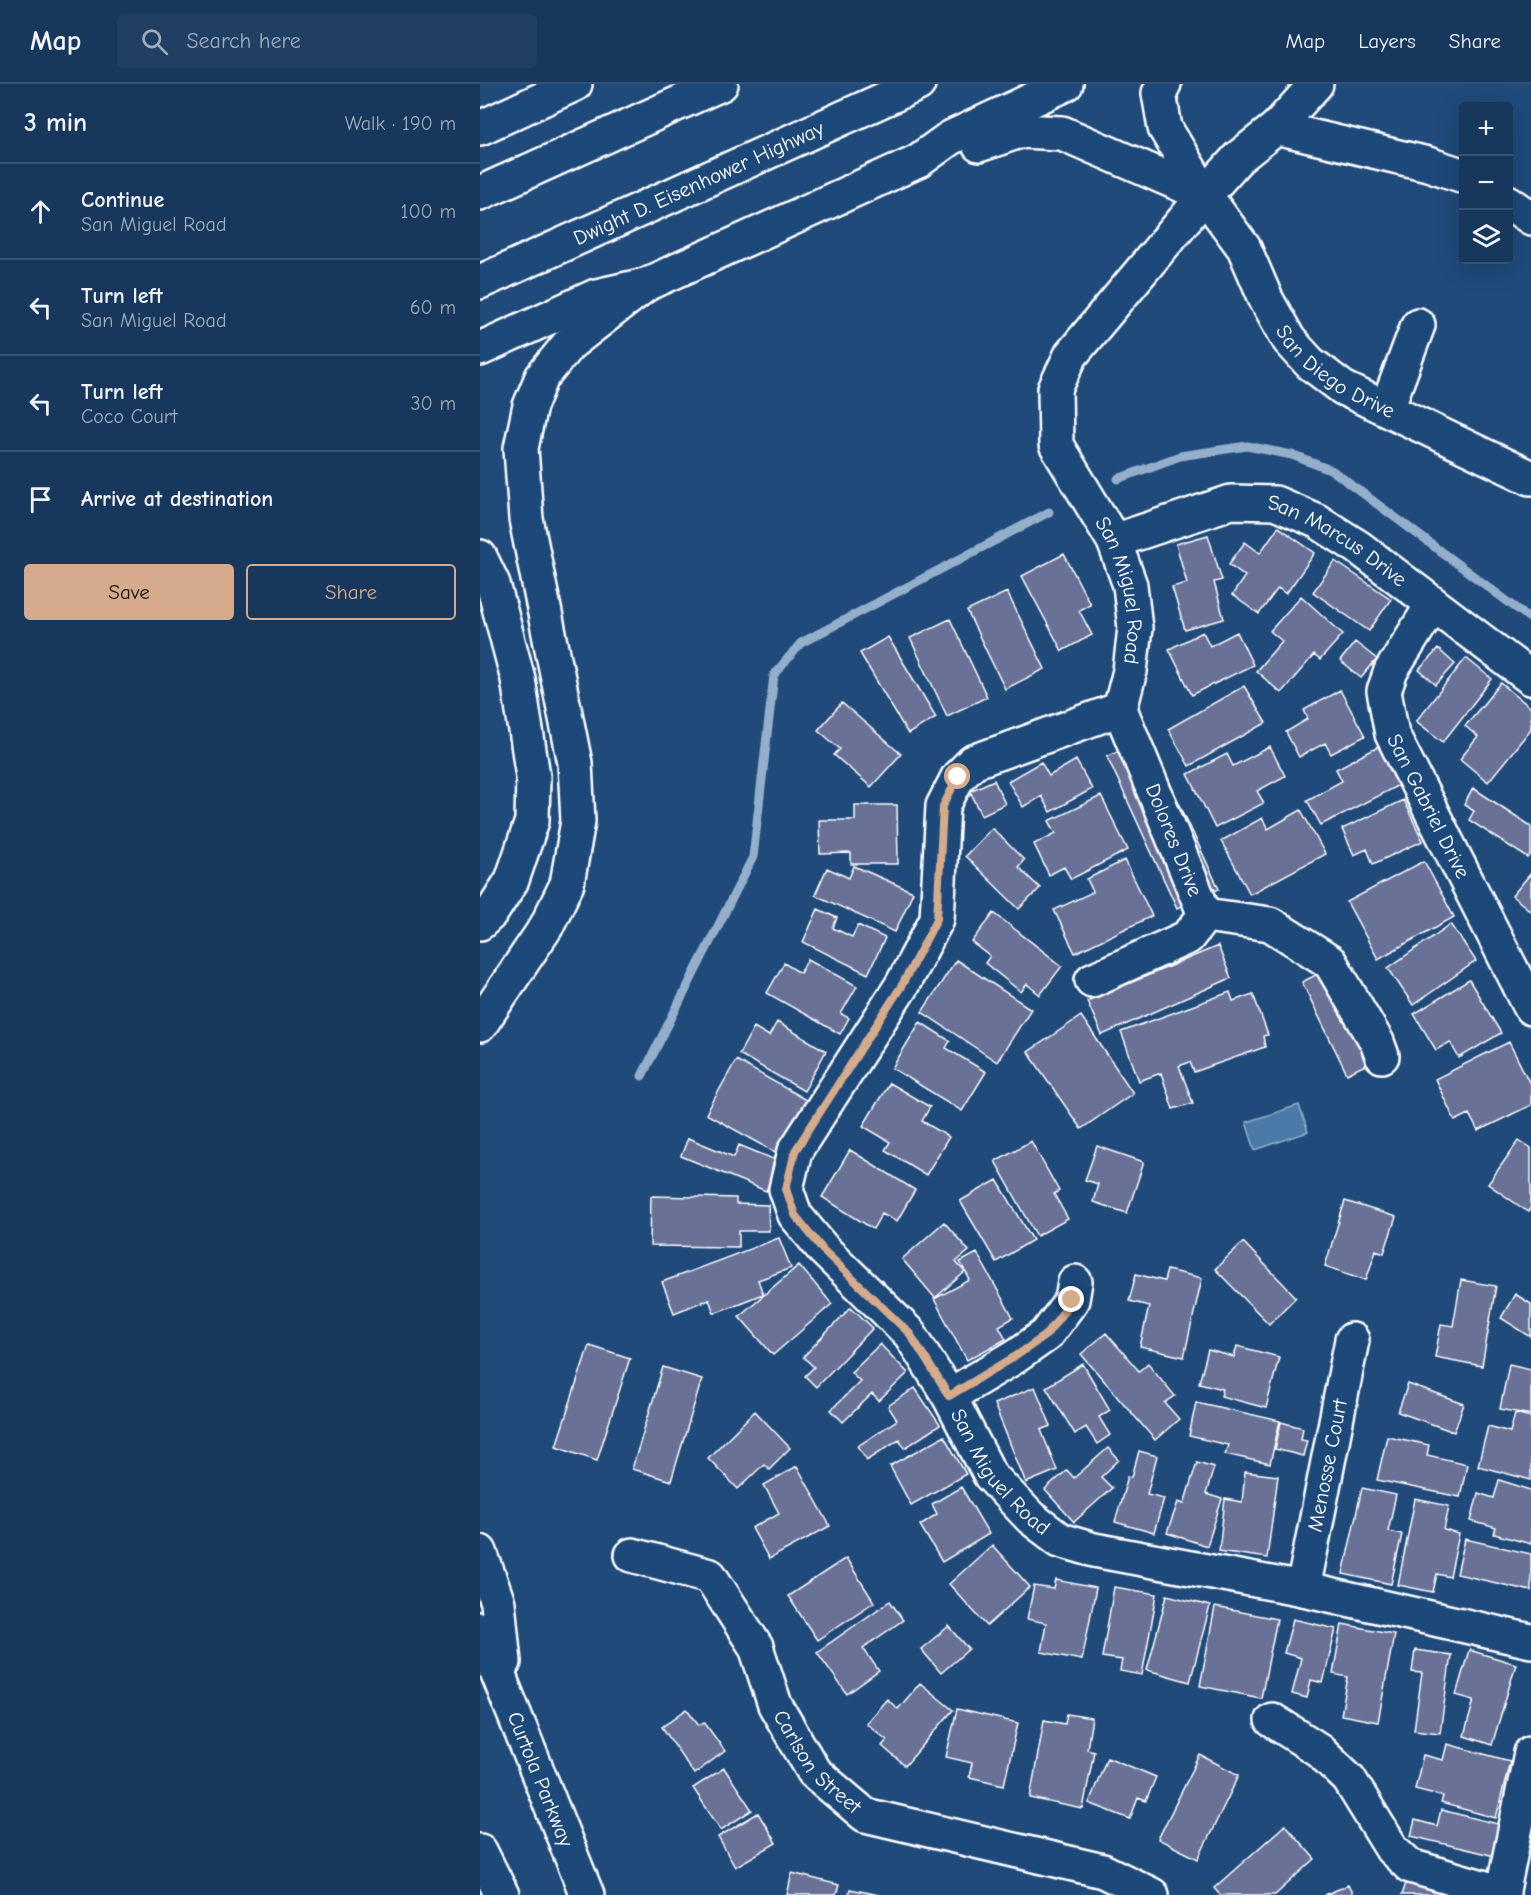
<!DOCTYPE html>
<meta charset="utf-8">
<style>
:root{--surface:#17385c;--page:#203f62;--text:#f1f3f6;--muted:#9eacbb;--line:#365272;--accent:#d6ab8b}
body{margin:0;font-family:"Comic Neue",sans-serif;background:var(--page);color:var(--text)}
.controls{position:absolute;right:18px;top:18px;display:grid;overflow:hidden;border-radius:6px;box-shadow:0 6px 24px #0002}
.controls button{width:54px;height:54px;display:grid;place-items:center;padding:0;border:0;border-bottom:2px solid var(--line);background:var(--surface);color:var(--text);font:30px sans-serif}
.stop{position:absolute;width:18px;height:18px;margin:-14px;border:4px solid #d6ab8b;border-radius:50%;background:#fff}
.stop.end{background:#d6ab8b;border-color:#fff;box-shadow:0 2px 6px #0008}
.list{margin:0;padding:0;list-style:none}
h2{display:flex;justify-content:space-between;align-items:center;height:78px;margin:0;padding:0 24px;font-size:26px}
h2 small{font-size:20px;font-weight:400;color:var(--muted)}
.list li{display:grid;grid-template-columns:39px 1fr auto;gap:18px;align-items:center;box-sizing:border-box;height:96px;padding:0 24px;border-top:2px solid var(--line)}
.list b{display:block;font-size:22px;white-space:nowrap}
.list p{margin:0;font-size:20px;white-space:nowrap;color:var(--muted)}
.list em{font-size:20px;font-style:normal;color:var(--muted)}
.actions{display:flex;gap:12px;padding:18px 24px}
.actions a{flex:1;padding:14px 0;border:2px solid var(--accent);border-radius:6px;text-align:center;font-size:21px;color:var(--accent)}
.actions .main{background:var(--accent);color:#111}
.icon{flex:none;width:33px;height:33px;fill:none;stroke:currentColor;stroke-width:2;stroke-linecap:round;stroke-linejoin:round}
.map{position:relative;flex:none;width:1051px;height:1811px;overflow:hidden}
header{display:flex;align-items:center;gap:36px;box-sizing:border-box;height:84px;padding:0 30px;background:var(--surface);border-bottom:2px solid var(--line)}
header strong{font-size:28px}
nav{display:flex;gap:33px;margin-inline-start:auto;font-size:21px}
.search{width:420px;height:54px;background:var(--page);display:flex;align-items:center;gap:15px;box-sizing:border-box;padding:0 21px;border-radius:6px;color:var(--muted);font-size:22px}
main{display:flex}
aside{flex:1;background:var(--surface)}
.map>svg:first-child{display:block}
</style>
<header>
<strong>Map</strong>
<div class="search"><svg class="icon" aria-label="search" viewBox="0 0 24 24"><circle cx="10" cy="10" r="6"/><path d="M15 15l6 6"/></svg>Search here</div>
<nav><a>Map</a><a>Layers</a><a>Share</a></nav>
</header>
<main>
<aside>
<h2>3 min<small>Walk · 190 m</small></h2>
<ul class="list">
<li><svg class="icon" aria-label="ahead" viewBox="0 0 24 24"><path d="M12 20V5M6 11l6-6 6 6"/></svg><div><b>Continue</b><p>San Miguel Road</p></div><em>100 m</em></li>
<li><svg class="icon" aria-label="left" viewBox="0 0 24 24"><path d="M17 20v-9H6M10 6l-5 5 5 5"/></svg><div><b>Turn left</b><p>San Miguel Road</p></div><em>60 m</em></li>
<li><svg class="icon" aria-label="left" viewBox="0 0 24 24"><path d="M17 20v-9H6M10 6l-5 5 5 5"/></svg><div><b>Turn left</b><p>Coco Court</p></div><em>30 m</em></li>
<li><svg class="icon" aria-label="arrive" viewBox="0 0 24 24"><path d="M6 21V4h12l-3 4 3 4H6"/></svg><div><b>Arrive at destination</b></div></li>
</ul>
<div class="actions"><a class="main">Save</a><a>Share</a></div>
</aside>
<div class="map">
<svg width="1051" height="1811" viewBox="0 0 1051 1811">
<rect width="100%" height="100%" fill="#1f4a7a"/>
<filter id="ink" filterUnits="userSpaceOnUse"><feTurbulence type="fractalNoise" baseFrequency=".0167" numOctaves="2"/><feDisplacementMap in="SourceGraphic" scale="12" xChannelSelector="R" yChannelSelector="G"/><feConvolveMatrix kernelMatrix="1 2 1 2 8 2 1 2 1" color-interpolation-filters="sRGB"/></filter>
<g filter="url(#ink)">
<!-- water -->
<path fill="#4c7aa8" stroke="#94afcb" stroke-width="1.5" d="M819,1021L828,1048L775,1066L766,1038Z"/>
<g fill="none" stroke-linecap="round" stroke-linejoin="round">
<!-- stream -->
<path stroke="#94afcb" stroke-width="9" d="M638,395L700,372L767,362L812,371L853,387L1051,535
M162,992L273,773L294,591L321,559L569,428"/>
</g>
<!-- building -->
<path fill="#697197" stroke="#fff" stroke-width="1.5" d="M798,443L835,469L806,510L798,504L779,530L752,511L765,492L749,480L765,458L780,469Z
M728,451L742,496L734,498L744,535L705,546L692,503L707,499L696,460Z
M584,470L610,520L599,526L612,551L582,567L542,492Z
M855,477L911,515L889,547L833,508Z
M527,508L565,585L525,605L487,527Z
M821,512L863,550L840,576L834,571L801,609L776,587L802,557L790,547Z
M470,535L507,613L467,632L430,554Z
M723,548L730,562L757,548L773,581L712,611L689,565Z
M408,553L456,633L428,650L380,569Z
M875,558L897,575L881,594L860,577Z
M958,565L975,580L956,601L939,586Z
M986,574L1012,595L963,658L936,637Z
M1021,599L1051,624V645L1008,698L980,675L998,653L985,642Z
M764,602L786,639L709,682L688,645Z
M860,606L885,652L851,670L845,659L819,673L806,648L828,635L824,626Z
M362,619L421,670L391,703L354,671L360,665L338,646Z
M668,652L739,805L697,824L627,672Z
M900,662L919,701L841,741L827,716L862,697L856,685Z
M790,663L805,692L777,707L784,719L735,744L708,690L747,670L753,682Z
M596,676L612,705L570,728L561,712L543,723L528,697L561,678L569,692Z
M514,696L525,720L502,731L490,707Z
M993,704L1051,742V771L1048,774L989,736L994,727L984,721Z
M621,712L648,766L591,795L584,783L569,791L554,760L576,749L569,737Z
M923,716L943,757L893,780L887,765L874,771L862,745Z
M375,721H417L418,780H371V769L340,770L339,736H375Z
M821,726L845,770L770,810L741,757L782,734L788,745Z
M512,744L544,776L538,783L560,804L539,825L485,772Z
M645,776L672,832L595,869L574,826L613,808L607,795Z
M944,777L974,833L898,875L867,818Z
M374,782L433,808L415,848L335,811L347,784L369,794Z
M1051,789V827L1032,812Z
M338,825L357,834L353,844L372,853L378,841L405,854L388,890L323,858Z
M514,829L582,882L560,911L547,900L541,908L505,879L510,872L492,858Z
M971,840L996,877L933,921L908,884Z
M738,862L751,894L622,951L607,917Z
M328,875L377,902L361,930L369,934L360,950L287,909L304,879L320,889Z
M476,876L551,925L517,978L442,928Z
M853,882L900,974L867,990L822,898Z
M989,896L1021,949L979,974L970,958L956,966L934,930Z
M750,908L753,917L773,910L788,951L783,952L785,963L714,988L710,978L699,982L713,1019L693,1025L681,989L659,997L641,948Z
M601,932L653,1009L601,1045L548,968Z
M297,938L346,967L324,1007L259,970L274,943L289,952Z
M440,938L470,957L466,964L506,988L482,1027L412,984Z
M1029,958L1051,1002V1021L998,1047L989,1030L975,1037L955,995Z
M256,976L326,1016L297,1069L226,1030Z
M409,999L450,1023L442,1037L469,1053L446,1091L405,1066L410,1058L383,1042Z
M208,1054L254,1073L259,1061L298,1077L286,1107L201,1072Z
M1039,1056L1051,1064V1123L1048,1128L1008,1100Z
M551,1057L579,1107L574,1110L588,1135L557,1152L515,1077Z
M617,1062L664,1078L647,1129L613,1118L618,1100L605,1096Z
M370,1066L435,1106L417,1137L402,1129L393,1145L342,1113Z
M517,1096L553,1156L516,1178L480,1117Z
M171,1112L256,1114V1120L288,1121L289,1147H259V1163L170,1162Z
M865,1117L916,1133L904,1169L896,1166L886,1196L845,1182Z
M464,1138L489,1167L476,1178L485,1188L455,1214L422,1175Z
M299,1154L311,1184L278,1196L283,1210L234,1229L229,1215L194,1229L182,1198Z
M763,1158L816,1213L789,1240L735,1185Z
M497,1169L533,1234L519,1242L526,1255L487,1276L454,1215L490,1196L480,1178Z
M319,1181L352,1220L293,1271L259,1232Z
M687,1186L722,1194L704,1273L660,1263L669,1222L649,1217L656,1190L684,1197Z
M981,1196L1016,1202L1002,1282L955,1273L961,1240L973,1242Z
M1035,1210L1051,1220V1253L1021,1234Z
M371,1223L393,1244L336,1303L325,1292L334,1283L323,1273Z
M626,1249L659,1287L668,1279L695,1312L685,1319L699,1335L675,1356L601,1270Z
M400,1260L428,1289L399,1317L392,1310L363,1338L351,1326L380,1297L371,1288Z
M109,1261L150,1274L117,1376L76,1362Z
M757,1262L799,1273L786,1324L741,1312L743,1305L719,1299L728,1266L754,1273Z
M603,1280L630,1326L619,1333L630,1351L617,1360L606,1343L595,1350L566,1303Z
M1029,1280L1051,1285V1331L1020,1325Z
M183,1283L222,1295L191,1397L152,1385Z
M928,1300L984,1320L974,1348L918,1328Z
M555,1303L571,1342L561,1346L577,1386L546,1399L514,1320Z
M435,1304L460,1341L425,1364L419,1355L387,1376L378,1362L417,1336L408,1322Z
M716,1318L800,1337L790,1380L745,1370L748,1361L709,1352Z
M275,1327L310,1364L289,1385L284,1380L258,1405L228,1374Z
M1035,1329L1051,1333V1396L998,1382L1008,1342L1030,1348Z
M801,1338L823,1344L821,1355L827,1356L823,1372L795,1365Z
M464,1352L486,1390L431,1421L410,1382Z
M907,1352L949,1361L947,1371L987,1380L980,1413L897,1396Z
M628,1364L639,1376L621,1393L632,1404L594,1438L565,1406L587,1386L594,1394Z
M659,1367L677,1372L667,1410L684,1414L674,1449L635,1438L648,1392L652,1393Z
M717,1378L734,1383L726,1410L742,1415L727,1462L687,1449L698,1418L704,1420Z
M317,1382L350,1442L289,1475L272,1444L299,1429L284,1401Z
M765,1388L798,1392L787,1474L739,1467L745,1415L762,1418Z
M1019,1396L1051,1406V1460L1014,1450L1016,1444L991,1437L998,1409L1014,1414Z
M481,1403L509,1450L462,1478L440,1441L457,1430L452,1420Z
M882,1404L916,1411L908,1447L922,1450L911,1500L863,1490Z
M935,1415L969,1422L964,1446L979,1450L970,1493L957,1490L953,1508L918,1501Z
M985,1455L1051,1470V1507L977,1490Z
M512,1461L550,1503L507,1542L469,1500Z
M366,1474L394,1518L337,1556L308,1512Z
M576,1496L616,1504L602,1576L561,1568L566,1539L547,1535L554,1502L574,1505Z
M634,1503L677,1510L662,1591L640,1587L642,1576L622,1573Z
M687,1511L730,1522L710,1598L667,1586Z
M410,1517L423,1536L383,1564L399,1587L367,1610L337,1568Z
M735,1523L797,1535L781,1614L720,1602Z
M813,1535L856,1545L843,1599L831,1596L827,1614L812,1610L821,1574L804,1569Z
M862,1540L914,1550L898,1638L861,1631L868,1593L853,1590Z
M469,1542L489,1565L461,1589L441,1565Z
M935,1566L971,1571L960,1649L934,1646L942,1589L932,1588Z
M989,1566L1036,1580L1012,1661L984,1652L994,1616L976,1611Z
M440,1599L473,1626L425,1682L402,1662L407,1656L386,1639L407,1615L418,1625Z
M207,1625L219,1641L224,1638L245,1667L214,1690L182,1643Z
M477,1625L538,1639L524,1701L489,1693L492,1679L466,1673Z
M587,1630L612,1634L607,1665L614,1667L603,1725L550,1714L564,1636L585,1640Z
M967,1660L1030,1677L1016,1734L961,1719L963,1712L935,1705L943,1671L963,1676Z
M720,1671L759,1691L718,1775L678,1755Z
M627,1673L676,1693L666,1717L658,1714L650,1735L609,1719Z
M244,1684L272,1726L241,1746L213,1704Z
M961,1726L1022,1741L1015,1772L931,1752L935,1736L957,1742Z
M278,1729L296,1759L255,1783L238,1753Z
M805,1741L835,1775L795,1811H740L734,1804Z
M312,1789L359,1801L356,1811H307Z
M927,1796L979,1811H922Z
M868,1801L873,1811H845Z
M370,1805L399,1811H369Z"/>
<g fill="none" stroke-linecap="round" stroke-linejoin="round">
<defs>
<g id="minor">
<path id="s1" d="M836,0L796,44L758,74L725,111L591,271L575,305L576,361L634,457L650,501L655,544L650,587L640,625L493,678L478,693L463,722L457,835L422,901L315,1067L306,1105L315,1131L344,1166L430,1250L469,1312L510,1391L551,1434L580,1456L614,1466L823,1505L1051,1557"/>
<path d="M796,44L948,80L984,92"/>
<path id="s2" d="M725,111L764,164L786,215L809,256L830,279L863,304L1051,394"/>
<path d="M1028,118L1051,134"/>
<path d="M907,324L938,241"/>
<path id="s3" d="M634,457L751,418L795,419L837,437L878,463L1051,594"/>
<path id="s4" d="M953,520L911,587L904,607L912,650L1051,924"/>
<path d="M725,831L790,840L850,878L897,958L902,972"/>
<path d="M612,896L708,853L725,831L640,625"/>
<path d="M469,1312L536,1272L566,1251L592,1216L595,1198"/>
<path id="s5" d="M152,1471L230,1492L276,1563L295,1621L334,1688L385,1731L623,1787L672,1811"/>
<path id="s6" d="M823,1505L872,1256"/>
<path d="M792,1636L839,1666L869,1695L912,1765L930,1782L1023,1809"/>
<path d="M1022,1811L1051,1669"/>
</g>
<g id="highway">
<path d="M684,0L679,9L685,44L725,111"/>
<path d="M0,44L95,0"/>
<path d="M499,61L540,47L582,49L725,111"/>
<path d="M0,109L241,0"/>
<path id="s7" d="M0,198L438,0"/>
<path d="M0,265L116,212L165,201L438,77L470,54L586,0"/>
<path d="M0,473L13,500L38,595L53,692L52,737L32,796L11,829L0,839"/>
<path d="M0,941L66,843L87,800L98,737L95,679L46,435L41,364L50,322L62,293L88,261L165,201"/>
<path d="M0,1468L18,1519L24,1578"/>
<path id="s8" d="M0,1545L107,1811"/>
<path d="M0,1767L22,1811"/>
</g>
</defs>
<!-- minor casing -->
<use href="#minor" stroke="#fff" stroke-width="38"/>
<!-- highway casing -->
<use href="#highway" stroke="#fff" stroke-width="38"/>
<!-- minor -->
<use href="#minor" stroke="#1f4a7a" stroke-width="33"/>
<!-- highway -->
<use href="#highway" stroke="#1f4a7a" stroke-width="33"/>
</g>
</g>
<g fill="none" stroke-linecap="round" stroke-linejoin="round" filter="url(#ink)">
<!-- route -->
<path stroke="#d6ab8b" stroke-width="8" d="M478,693L463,722L457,835L422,901L315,1067L306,1105L315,1131L344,1167L430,1250L469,1312L536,1272L566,1251L592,1216"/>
</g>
<g text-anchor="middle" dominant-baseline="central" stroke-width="6" stroke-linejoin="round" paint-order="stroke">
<!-- street labels -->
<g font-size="21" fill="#fff" stroke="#1f4a7a">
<text stroke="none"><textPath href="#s7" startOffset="240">Dwight D. Eisenhower Highway</textPath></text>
<text stroke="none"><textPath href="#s2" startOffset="225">San Diego Drive</textPath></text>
<text stroke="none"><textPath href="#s3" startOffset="240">San Marcus Drive</textPath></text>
<text stroke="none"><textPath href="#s1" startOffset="622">San Miguel Road</textPath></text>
<text stroke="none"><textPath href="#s4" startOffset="225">San Gabriel Drive</textPath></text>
<text transform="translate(694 756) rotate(68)">Dolores Drive</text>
<text stroke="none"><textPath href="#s6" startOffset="126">Menosse Court</textPath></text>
<text stroke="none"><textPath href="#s1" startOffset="1738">San Miguel Road</textPath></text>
<text stroke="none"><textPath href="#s5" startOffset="298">Carlson Street</textPath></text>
<text stroke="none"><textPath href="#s8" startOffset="162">Curtola Parkway</textPath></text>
</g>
</g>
</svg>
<div class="controls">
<button>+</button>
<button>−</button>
<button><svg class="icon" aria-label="layers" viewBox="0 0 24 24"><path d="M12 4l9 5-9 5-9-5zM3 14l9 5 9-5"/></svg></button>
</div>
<div class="stop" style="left:478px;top:693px"></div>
<div class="stop end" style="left:592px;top:1216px"></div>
</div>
</main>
